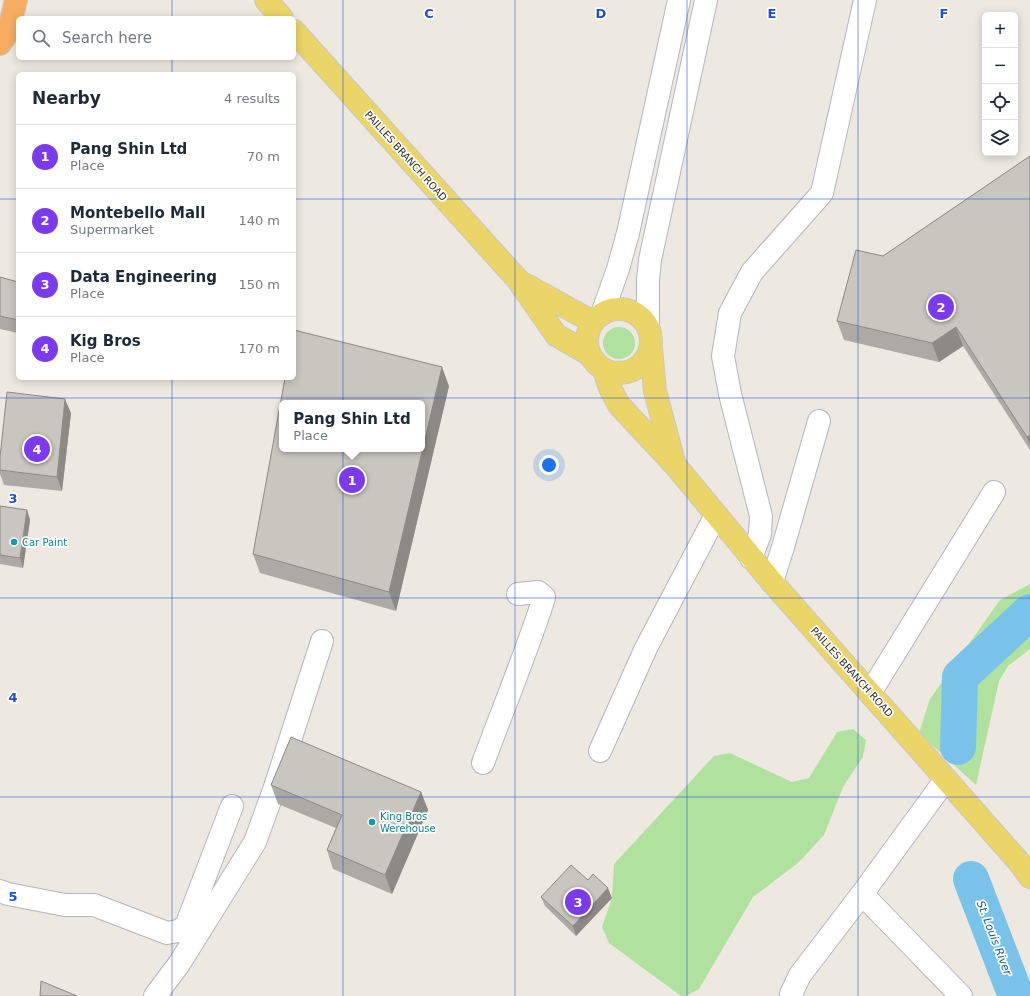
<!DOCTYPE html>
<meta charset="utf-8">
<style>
:root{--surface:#fff;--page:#f6f6f7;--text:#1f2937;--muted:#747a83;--line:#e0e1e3;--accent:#7c3aed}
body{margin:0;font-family:"DejaVu Sans",sans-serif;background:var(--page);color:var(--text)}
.controls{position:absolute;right:12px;top:12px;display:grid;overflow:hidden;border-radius:6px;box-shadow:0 2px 10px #0003}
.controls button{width:36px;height:36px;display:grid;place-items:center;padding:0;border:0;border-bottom:1px solid var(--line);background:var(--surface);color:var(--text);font:20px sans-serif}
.you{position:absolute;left:549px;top:465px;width:14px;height:14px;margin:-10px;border:3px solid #fff;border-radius:50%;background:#1a73e8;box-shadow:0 0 0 6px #1a73e833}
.badge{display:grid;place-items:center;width:26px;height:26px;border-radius:50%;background:var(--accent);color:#fff;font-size:13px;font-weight:700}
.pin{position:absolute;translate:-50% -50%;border:2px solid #fff;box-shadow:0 1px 4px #0006}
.popup{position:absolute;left:279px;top:400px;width:146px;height:52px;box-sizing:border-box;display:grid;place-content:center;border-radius:6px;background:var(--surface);filter:drop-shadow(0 1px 3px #0005);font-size:13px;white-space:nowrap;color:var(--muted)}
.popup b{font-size:15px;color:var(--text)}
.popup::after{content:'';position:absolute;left:50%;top:100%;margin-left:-8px;border:8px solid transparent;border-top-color:var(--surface)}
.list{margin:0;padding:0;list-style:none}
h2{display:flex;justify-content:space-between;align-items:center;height:52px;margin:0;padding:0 16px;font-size:17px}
h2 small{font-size:13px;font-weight:400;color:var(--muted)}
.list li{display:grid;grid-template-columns:26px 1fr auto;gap:12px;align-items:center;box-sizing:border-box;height:64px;padding:0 16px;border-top:1px solid var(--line)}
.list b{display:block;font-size:15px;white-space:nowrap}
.list p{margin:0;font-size:13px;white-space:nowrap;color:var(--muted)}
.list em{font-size:13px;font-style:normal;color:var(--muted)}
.icon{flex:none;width:22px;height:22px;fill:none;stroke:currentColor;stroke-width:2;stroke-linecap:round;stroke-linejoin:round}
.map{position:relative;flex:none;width:1030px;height:996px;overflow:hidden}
.search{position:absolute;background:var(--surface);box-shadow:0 2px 10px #0003;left:16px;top:16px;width:280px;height:44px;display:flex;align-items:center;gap:10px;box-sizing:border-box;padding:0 14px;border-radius:6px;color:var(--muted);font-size:15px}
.panel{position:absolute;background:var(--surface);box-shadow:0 2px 10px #0003;left:16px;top:72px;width:280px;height:308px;border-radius:6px}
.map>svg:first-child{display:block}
</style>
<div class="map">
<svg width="1030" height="996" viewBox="0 0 1030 996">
<rect width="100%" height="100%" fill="#ede9e0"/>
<!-- green -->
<path fill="#b1e19f" d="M603 343a16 16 0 1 1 32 0a16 16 0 1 1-32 0Z
M1030,584V649L1008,666L999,681L976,785L919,733L930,699L1000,600Z
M853,729L866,740L863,757L843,787L824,835L799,862L753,897L699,989L686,996H681L609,943L602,927L612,898L614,864L714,756L730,753L792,782L809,778L837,732Z"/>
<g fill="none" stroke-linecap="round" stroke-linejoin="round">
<!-- river -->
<path stroke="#79c3ea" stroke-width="36" d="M958,747L960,677L1030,612
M971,879L1016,996"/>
<defs>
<path id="minor" d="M602,314L618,269L628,233L679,0
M648,327V280L650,260L706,0
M751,558L760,534L761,516L730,394L723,356L730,313L752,272L822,193L865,0
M772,582L783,547L819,421
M870,693L994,492
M600,751L646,648L716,515
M483,763C503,709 525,656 543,601L544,597L538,592L518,594
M0,891L8,894L65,905H94L167,933L178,931L186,926L232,806
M862,894L961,996
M155,996L179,964L255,842L275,787L322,641
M792,996L791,994L800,975L862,894L946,779"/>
<path id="major" d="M266,0L282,18
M294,31L518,280L556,335L589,354
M524,284L593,322
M587 341a32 32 0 1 1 64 0a32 32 0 1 1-64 0Z
M651,348L655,391L674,462
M604,370L610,388L619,405L675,465L772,582L1019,862L1030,877"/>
<path id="highway" d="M0,44L8,32L16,0"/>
</defs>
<!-- minor casing -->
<use href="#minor" stroke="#b3b5bf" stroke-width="24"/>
<!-- major casing -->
<use href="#major" stroke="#c8c8c8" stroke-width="24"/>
<!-- highway casing -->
<use href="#highway" stroke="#c8c8c8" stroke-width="24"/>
<!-- minor -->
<use href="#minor" stroke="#fff" stroke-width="22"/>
<!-- major -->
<use href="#major" stroke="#ebd568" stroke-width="22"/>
<!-- highway -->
<use href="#highway" stroke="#f7ad61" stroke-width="22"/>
</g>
<!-- wall -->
<path fill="#ada9a4" d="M1030,156V450L963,346L939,362L844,340L837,321L883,256Z
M0,277L18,282V333L0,329Z
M449,386L396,611L260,573L253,554Z
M71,413L62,491L4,485L0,474V457Z
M0,506L27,510L30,520L23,568L0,564Z
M271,785L421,792L428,810L392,894L333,869L327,850L336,828L278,804Z
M588,880L612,898L576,936L545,906L541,897Z"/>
<!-- shaded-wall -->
<path fill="#8d8a86" d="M956,327L963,346L939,362L932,343Z
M442,367L449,386L396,611L389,592Z
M65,399L71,413L62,491L57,477Z
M1030,435V446L1027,437Z
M27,510L30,520L23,568L20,558Z
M421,792L428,810L392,894L385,875Z
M608,888L612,898L576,936L573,926Z"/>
<!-- building -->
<path fill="#c9c5bf" stroke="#8d8a86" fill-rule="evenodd" d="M1030,156V435L1027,437L956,327L932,343L837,321L856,250L883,256Z
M0,277L18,282V320L0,316Z
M294,330L442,367L389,592L253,554L285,378H294ZM282,403H422V449H282Z
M7,392L65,399L57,477L0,470V457Z
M0,506L27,510L20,558L0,555Z
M291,737L421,792L385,875L327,850L342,815L271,785Z
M571,865L588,880L593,874L608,888L573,926L541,897Z
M41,981L77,996H40Z"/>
<!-- grid -->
<path fill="none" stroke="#1d4ed8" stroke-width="1" stroke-opacity="0.55" d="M172,0V18M343,0V996M515,0V996M687,0V996M858,0V996M172,58V74M0,199H18M294,199H1030M172,378V996M0,398H1030M0,598H1030M0,797H1030"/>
<!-- markers -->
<g fill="#0f9aa8" stroke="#fff" stroke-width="1.5">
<circle cx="14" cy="542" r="4"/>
<circle cx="372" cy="822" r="4"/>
</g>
<g text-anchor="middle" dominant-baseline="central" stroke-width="3.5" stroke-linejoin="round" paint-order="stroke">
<!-- street labels -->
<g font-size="10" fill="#2d2d2d" stroke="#fff">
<text transform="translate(406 156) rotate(48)">PAILLES BRANCH ROAD</text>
<text transform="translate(852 672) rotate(48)">PAILLES BRANCH ROAD</text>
</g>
<!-- culture labels -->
<g font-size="10" fill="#0d838f" stroke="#fff" text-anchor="start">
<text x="22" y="542">Car Paint</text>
<text x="380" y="816">King Bros<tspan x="380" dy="12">Werehouse</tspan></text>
</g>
<!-- water labels -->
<g font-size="11" font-style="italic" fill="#146299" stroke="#fff">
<text transform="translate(994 938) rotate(69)">St. Louis River</text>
</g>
</g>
<g font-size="13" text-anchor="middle" font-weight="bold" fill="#1d4ed8" stroke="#fff" stroke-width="3.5" stroke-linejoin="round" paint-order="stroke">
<text x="429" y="18">C</text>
<text x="601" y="18">D</text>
<text x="772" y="18">E</text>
<text x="944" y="18">F</text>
<text x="13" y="503">3</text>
<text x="13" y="702">4</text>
<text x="13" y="901">5</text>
</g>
</svg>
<div class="controls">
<button>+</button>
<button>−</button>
<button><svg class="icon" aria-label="locate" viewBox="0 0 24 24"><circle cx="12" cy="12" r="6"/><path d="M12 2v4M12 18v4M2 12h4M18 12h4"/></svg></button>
<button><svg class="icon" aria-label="layers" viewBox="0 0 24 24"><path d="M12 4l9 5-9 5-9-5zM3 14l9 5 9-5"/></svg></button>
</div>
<div class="you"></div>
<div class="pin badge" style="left:352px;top:480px">1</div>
<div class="popup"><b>Pang Shin Ltd</b>Place</div>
<div class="pin badge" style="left:941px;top:307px">2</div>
<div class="pin badge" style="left:578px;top:902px">3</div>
<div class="pin badge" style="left:37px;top:449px">4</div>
<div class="search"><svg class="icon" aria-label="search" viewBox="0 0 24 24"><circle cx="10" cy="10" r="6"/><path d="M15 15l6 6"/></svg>Search here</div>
<section class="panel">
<h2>Nearby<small>4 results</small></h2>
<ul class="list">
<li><span class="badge">1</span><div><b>Pang Shin Ltd</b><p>Place</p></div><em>70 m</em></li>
<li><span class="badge">2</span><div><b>Montebello Mall</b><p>Supermarket</p></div><em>140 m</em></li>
<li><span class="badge">3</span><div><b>Data Engineering</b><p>Place</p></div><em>150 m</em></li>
<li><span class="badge">4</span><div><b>Kig Bros</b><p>Place</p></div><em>170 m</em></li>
</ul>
</section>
</div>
